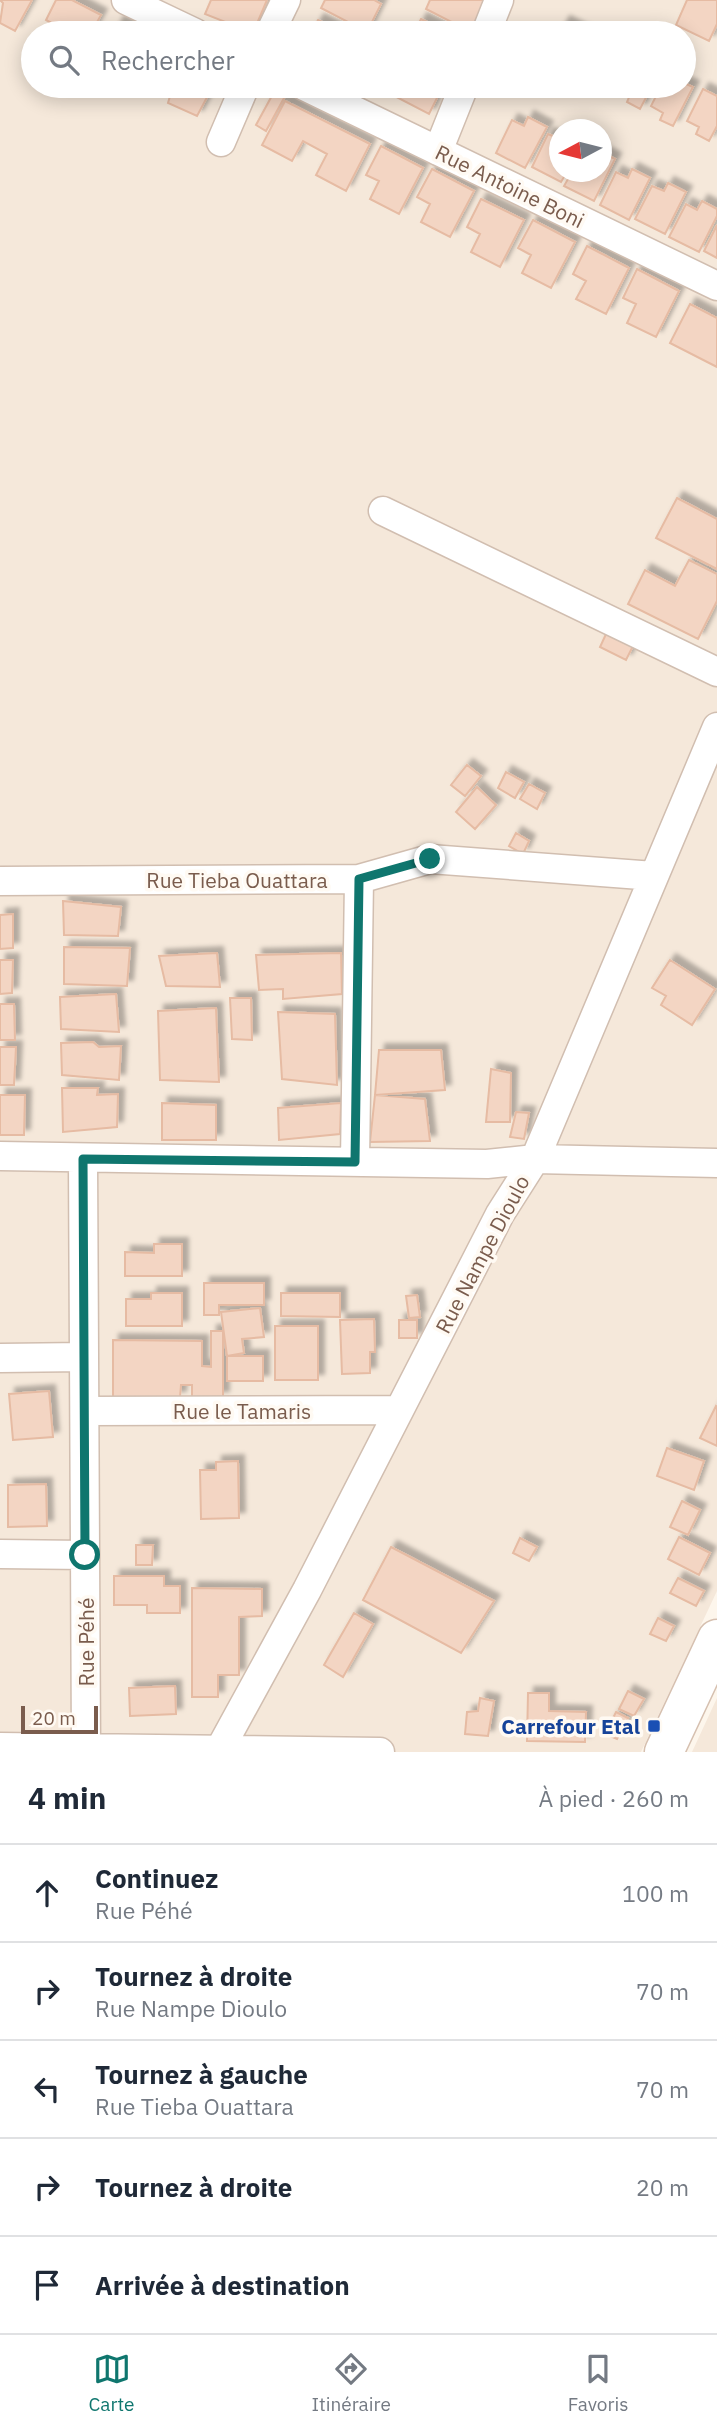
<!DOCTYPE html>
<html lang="fr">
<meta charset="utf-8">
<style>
:root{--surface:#fff;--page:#f6f6f7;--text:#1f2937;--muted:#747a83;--line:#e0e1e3;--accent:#0f766e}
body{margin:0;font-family:"IBM Plex Sans",sans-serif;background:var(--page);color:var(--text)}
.compass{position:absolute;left:549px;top:119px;width:63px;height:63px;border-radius:50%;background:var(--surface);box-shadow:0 4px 18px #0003;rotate:263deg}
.scale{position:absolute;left:21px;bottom:18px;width:77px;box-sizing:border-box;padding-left:7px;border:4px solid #7a5c4d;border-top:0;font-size:19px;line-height:24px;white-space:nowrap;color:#7a5c4d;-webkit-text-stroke:5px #fffaf3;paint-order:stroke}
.stop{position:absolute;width:21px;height:21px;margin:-16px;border:5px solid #0f766e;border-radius:50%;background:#fff}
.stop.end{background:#0f766e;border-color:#fff;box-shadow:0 2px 7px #0008}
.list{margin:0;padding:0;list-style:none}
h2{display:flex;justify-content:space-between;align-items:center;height:91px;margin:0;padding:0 28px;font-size:30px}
h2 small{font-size:23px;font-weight:400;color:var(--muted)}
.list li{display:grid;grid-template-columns:46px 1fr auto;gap:21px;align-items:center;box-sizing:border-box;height:98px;padding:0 28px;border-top:2px solid var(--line)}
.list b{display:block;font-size:26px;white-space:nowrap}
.list p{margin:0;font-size:23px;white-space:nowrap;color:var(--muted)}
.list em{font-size:23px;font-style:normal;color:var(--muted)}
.icon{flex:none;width:38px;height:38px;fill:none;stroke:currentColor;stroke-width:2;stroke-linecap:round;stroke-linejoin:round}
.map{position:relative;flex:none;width:717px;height:1752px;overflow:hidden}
.search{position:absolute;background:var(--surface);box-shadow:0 4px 18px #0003;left:21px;right:21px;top:21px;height:77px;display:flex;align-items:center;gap:18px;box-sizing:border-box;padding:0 24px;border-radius:38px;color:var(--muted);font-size:26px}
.sheet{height:581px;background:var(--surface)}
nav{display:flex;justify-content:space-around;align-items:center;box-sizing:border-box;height:98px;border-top:2px solid var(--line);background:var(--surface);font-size:19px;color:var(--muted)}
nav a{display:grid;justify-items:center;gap:4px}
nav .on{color:var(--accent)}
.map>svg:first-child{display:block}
</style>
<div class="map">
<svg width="717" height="1752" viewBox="0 0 717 1752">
<defs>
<filter id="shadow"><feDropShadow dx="6" dy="-6" stdDeviation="2" flood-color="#0004"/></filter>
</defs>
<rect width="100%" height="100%" fill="#fdf6ec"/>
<!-- residential -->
<path fill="#f5e8da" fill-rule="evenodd" d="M0,0H717V1591L641,1752H0ZM33,33H684V86H33ZM560,130H602V172H560Z
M717,1698V1752H692Z"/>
<!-- building -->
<path fill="#f3d5c3" stroke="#e6bba3" stroke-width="2" filter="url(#shadow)" d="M0,0H32L15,31L0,23L3,3Z
M56,0H72L101,15L91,33H59L61,28L46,20Z
M211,0H267L253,33L205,14Z
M325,0H374L381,4L367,32L321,8Z
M430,0H484L486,1L471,32L426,9Z
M687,0H717V24L709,41L676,25Z
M421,19L450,33H414Z
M318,20L344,33H311Z
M118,22L142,33H113Z
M564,22L587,33H558Z
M684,83L693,87L673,126L660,120L663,113L651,106L661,86H684Z
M173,86H213L197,116L168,103Z
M382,86H443L429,114L381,89Z
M619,86H652L640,109L627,102L630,95L618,88Z
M703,89L717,96V126L709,141L696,134L699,127L687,121Z
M274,92L284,98L266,131L256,125Z
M285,101L370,144L346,191L316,175L327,154L303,141L292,161L262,145Z
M528,117L547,127L525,168L496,153L512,120L524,126Z
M548,134L560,139V172H567L561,182L532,167Z
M381,146L423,168L399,214L370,199L379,181L366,175Z
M602,152L615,159L594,201L564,186L572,172H602Z
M432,169L474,191L450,237L421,222L430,204L417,197Z
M632,169L650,178L629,220L600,205L616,172L628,178Z
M668,183L686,192L665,234L635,219L652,186L664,191Z
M481,199L524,220L500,267L471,252L480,234L467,227Z
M702,201L717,209V216L699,252L669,237L686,204L697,210Z
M533,220L575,242L551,288L522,273L531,255L518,248Z
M717,225V258L704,251Z
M587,246L629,268L606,314L576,299L586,281L573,274Z
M637,269L679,291L656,337L627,323L636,304L623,298Z
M690,304L717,318V367L670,343Z
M677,498L717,519V569L656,538Z
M689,560L717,574V601L698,639L628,604L645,570L675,586Z
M607,632L633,646L626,660L600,647Z
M467,765L481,776L465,796L451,785Z
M506,772L524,782L515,798L498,788Z
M529,784L545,793L537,809L520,799Z
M477,787L496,805L475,829L456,812Z
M516,833L529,841L523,854L509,846Z
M63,901L121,907L118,936L64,935Z
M13,914V948L0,949V915Z
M64,947L130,948L127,986L64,984Z
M217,953L220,987L166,986L159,956Z
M341,953L342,994L283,999V989L259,990L256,955Z
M0,960H13L12,993L0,994Z
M670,960L715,989L692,1025L661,1005L666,996L652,988Z
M116,994L119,1032L61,1029L60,997Z
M230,998H251L252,1040L232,1039Z
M0,1004H14L15,1040H0Z
M216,1008L219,1082L160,1080L158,1011Z
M278,1012L335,1014L337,1085L282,1079Z
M93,1042L99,1047L121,1046L119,1080L62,1075L61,1043Z
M0,1047H16L14,1085H0Z
M379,1050H441L445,1090L375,1095Z
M491,1069L511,1073L510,1122H486Z
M62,1088H98L97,1095L118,1094L117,1127L63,1132Z
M0,1095H25L24,1135H0Z
M375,1095L425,1099L430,1141L370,1142Z
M162,1103L216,1105V1140H162Z
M341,1103L340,1134L279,1140L278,1108Z
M516,1112L529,1113L524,1139L510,1137Z
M154,1244H182V1276H125V1252L154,1253Z
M204,1283H264V1305H219V1315H204Z
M151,1293H182V1326H126V1299H151Z
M281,1293H340V1317L281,1316Z
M417,1295L420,1317L409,1318L406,1296Z
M260,1308L264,1337L242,1339L244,1353L227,1356L221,1312Z
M374,1319L375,1352H370V1373L342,1374L340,1320Z
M399,1320H417V1338H399Z
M275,1326H318V1380H275Z
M211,1331H223V1397L192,1398V1385H181L180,1397H113V1340L202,1341V1366L211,1367Z
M227,1356H263V1381H227Z
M49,1391L53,1437L13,1440L9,1394Z
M716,1406L717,1407V1446L700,1438Z
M667,1448L704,1461L694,1490L657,1476Z
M238,1461L239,1518L201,1519L200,1470H216V1462Z
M46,1484L47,1526L8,1527V1485Z
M682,1501L700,1510L688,1535L670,1527Z
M679,1537L710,1553L699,1575L668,1559Z
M520,1538L537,1547L529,1561L513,1553Z
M136,1545H153L152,1565H136Z
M391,1547L494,1601L461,1653L363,1600Z
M114,1576H164V1586H180V1613H147V1605H114Z
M678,1578L704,1591L696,1606L670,1593Z
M192,1588L262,1589V1616L239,1617V1675H218V1697H192Z
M354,1613L373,1624L343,1677L324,1665Z
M658,1618L674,1626L666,1641L650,1634Z
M175,1686L176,1714L130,1716L129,1688Z
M628,1691L644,1699L634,1716L619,1709Z
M528,1693H549V1711L586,1712L585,1742L527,1741Z
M480,1698L494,1701L488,1736L465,1734L467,1712L478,1711Z
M616,1712L628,1718L617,1739L605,1734Z"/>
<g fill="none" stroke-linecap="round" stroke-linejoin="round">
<defs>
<path id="street" d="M126,0L195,33
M270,33L286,0
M486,33L499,0
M304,86L717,286
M221,142L245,86
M438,151L464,86
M383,511L717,672
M717,727L535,1159L717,1163
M359,879L430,859L654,876
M0,881L359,879L355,1162
M0,1156L487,1164L535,1159L500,1214L307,1590L220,1749
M83,1159L86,1747
M0,1358L84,1357
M85,1411L399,1410
M0,1554L85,1555
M0,1747L380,1752"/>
<path id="secondary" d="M664,1752L717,1639"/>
</defs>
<!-- street casing -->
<use href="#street" stroke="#d1beb0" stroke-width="31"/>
<!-- secondary casing -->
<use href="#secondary" stroke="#d6c0b0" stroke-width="41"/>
<!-- street -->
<use href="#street" stroke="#fff" stroke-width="28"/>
<!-- secondary -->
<use href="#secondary" stroke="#fff" stroke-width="38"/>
</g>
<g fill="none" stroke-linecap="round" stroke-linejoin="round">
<!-- route -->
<path stroke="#0f766e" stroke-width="9" d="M85,1555L83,1159L355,1162L359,879L430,859"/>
</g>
<!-- markers -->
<rect fill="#1a4fb4" stroke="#fffaf3" stroke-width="2.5" x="647" y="1719" width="14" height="14" rx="3.5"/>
<g text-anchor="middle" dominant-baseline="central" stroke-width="7" stroke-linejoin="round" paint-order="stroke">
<!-- street labels -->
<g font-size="21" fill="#7a5c4d" stroke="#fffaf3">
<text transform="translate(510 186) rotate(26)">Rue Antoine Boni</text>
<text x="237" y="880">Rue Tieba Ouattara</text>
<text transform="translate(482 1254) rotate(-62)">Rue Nampe Dioulo</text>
<text x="242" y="1411">Rue le Tamaris</text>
<text transform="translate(86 1642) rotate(-90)">Rue Péhé</text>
</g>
<!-- transit labels -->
<g font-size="21" font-weight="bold" fill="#164399" stroke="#fffaf3" text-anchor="end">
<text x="640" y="1726">Carrefour Etal</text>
</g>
</g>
</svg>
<svg class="compass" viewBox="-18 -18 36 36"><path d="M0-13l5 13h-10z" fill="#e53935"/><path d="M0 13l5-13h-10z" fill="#747a83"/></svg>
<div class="scale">20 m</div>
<div class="stop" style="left:85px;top:1555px"></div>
<div class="stop end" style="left:430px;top:859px"></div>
<div class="search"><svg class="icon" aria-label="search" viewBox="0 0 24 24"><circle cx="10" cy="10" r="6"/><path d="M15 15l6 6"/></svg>Rechercher</div>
</div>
<section class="sheet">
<h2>4 min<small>À pied · 260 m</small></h2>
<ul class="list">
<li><svg class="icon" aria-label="ahead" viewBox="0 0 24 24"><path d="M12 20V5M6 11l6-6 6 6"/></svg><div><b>Continuez</b><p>Rue Péhé</p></div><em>100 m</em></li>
<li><svg class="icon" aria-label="right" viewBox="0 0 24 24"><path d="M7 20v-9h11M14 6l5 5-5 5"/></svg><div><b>Tournez à droite</b><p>Rue Nampe Dioulo</p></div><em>70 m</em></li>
<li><svg class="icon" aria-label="left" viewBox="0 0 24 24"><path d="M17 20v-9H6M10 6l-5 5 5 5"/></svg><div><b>Tournez à gauche</b><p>Rue Tieba Ouattara</p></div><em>70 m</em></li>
<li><svg class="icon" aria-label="right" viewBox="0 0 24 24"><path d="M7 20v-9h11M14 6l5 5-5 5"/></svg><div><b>Tournez à droite</b></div><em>20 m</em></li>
<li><svg class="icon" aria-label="arrive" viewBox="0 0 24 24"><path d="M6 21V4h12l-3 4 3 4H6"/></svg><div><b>Arrivée à destination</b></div></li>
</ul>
</section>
<nav>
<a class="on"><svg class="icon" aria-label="map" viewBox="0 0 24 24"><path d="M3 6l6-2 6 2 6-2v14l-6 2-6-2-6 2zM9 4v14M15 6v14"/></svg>Carte</a>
<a><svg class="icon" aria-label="directions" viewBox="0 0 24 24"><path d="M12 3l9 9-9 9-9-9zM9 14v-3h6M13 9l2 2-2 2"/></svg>Itinéraire</a>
<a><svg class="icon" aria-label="saved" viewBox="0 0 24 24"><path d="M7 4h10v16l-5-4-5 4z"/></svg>Favoris</a>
</nav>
